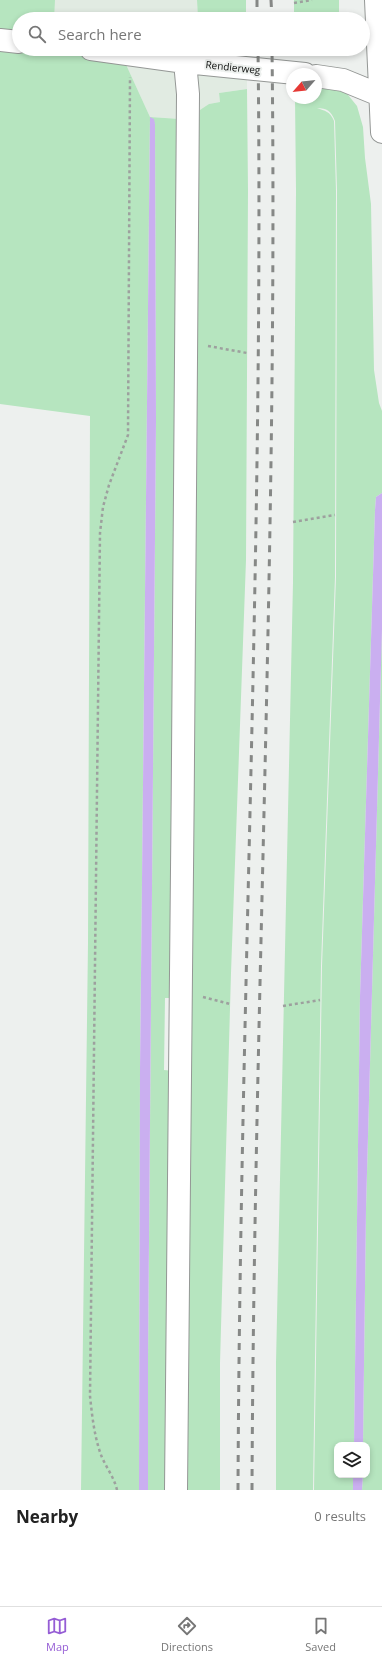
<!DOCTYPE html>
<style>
:root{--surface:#fff;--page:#f6f6f6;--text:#222;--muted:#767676;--line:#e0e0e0;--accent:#955dd5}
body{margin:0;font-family:"Open Sans",sans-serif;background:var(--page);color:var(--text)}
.controls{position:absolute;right:12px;bottom:12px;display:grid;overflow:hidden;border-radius:8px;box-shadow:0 2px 6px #0003}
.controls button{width:36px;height:36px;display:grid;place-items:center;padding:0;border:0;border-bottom:1px solid var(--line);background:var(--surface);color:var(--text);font:20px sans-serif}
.compass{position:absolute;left:286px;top:68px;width:36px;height:36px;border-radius:50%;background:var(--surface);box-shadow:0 2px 6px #0003;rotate:242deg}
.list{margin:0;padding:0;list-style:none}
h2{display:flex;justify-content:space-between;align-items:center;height:52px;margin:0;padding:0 16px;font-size:17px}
h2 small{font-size:13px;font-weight:400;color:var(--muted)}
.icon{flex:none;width:22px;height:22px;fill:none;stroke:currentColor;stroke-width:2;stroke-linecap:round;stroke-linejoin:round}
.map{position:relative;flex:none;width:382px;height:1490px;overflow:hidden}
.search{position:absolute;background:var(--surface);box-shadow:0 2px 6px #0003;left:12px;right:12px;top:12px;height:44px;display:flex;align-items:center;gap:10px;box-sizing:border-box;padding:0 14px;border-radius:22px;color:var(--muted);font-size:15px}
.sheet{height:116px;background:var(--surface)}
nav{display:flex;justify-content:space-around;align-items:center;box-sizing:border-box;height:56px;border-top:1px solid var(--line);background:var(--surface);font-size:11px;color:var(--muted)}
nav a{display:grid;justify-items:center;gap:2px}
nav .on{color:var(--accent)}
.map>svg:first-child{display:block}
</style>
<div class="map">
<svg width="382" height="1490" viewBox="0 0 382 1490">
<rect width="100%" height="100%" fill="#edf0ee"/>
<!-- built -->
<path fill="#e1ebe2" d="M0,0H197L198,19H19Z
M37,49H236L247,53V89L219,93L220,102L209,104L199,120L150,117L123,58Z"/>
<!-- green -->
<path fill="#b6e5bf" d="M0,0H55L54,19H19V33L0,31Z
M197,0H246V19H198Z
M294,0H339V19H294Z
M0,45L19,49H37L123,58L150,117L180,119L173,998H165L164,1070L174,1071L170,1490H148V1358L156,421L155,124L150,118L140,1069L139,1490H81L88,943L90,416L0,404Z
M316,82L344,90L357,106L363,127L365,158L371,204L374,370L379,403L382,411V493L376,497L375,510L360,996L354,1445H337V1475H353V1490H314L322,966L336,577L337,190L335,121C331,111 327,108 317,108C325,111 330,111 334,121L336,191L335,577L321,966L313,1490H276V1363L293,582L296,191L295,98H316Z
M247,89L248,191L246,560L231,973L220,1363V1490H185L199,120L200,110L209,104L220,102L219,93Z
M382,629V1490H362L363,1475H367V1445H363L366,1209Z"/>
<!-- water -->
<path fill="#caaff0" d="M150,117L154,119L155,124L156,421L148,1358V1490H139L140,1069Z
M382,493V629L366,1209L363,1445H354L360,996L375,510L376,497Z
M353,1475H363L362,1490H353Z"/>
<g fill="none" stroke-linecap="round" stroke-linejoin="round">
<defs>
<path id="minor" d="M376,0L382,132
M0,40L19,42
M91,49L185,62L305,74
M316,76L343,80L382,96
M176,1490C180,1025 186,559 188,94L185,62"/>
</defs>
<!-- minor casing -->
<use href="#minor" stroke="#949795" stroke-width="24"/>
<!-- path -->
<path stroke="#9da09e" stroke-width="2.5" stroke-dasharray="3 3" stroke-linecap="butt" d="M294,3L312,0
M208,346L247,353
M293,522L335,515
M203,997L230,1004
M283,1006L320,1000
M117,1490C114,1476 104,1465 100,1452C94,1434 92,1415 90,1396L100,533L103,507L109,485L128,435L130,77"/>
<!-- minor -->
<use href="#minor" stroke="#fff" stroke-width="22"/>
<!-- rail -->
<path stroke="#868886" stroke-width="3" stroke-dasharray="7 7" stroke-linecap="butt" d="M257,0V19
M271,0L272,19
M238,1490C240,1010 264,529 258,49
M252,1490C254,1010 278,529 272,49"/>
</g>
<g text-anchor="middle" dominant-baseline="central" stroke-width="4" stroke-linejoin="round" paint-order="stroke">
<!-- street labels -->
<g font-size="10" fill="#0b0c0b" stroke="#edf0ee">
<text transform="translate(233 67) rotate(6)">Rendierweg</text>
</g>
</g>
</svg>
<div class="controls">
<button><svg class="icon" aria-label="layers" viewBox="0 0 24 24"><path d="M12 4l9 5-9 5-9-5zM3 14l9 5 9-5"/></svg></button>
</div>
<svg class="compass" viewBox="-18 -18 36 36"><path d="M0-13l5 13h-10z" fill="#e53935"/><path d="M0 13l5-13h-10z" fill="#767676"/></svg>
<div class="search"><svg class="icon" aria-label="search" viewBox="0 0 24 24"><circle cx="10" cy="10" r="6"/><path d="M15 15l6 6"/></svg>Search here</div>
</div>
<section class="sheet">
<h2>Nearby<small>0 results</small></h2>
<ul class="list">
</ul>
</section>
<nav>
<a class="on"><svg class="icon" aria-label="map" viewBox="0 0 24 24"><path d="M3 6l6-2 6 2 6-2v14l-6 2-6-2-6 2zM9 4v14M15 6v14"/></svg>Map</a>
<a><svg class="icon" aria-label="directions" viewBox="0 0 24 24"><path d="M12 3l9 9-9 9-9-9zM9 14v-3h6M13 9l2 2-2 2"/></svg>Directions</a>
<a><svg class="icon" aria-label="saved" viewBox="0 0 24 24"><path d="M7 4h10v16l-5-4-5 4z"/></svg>Saved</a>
</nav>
